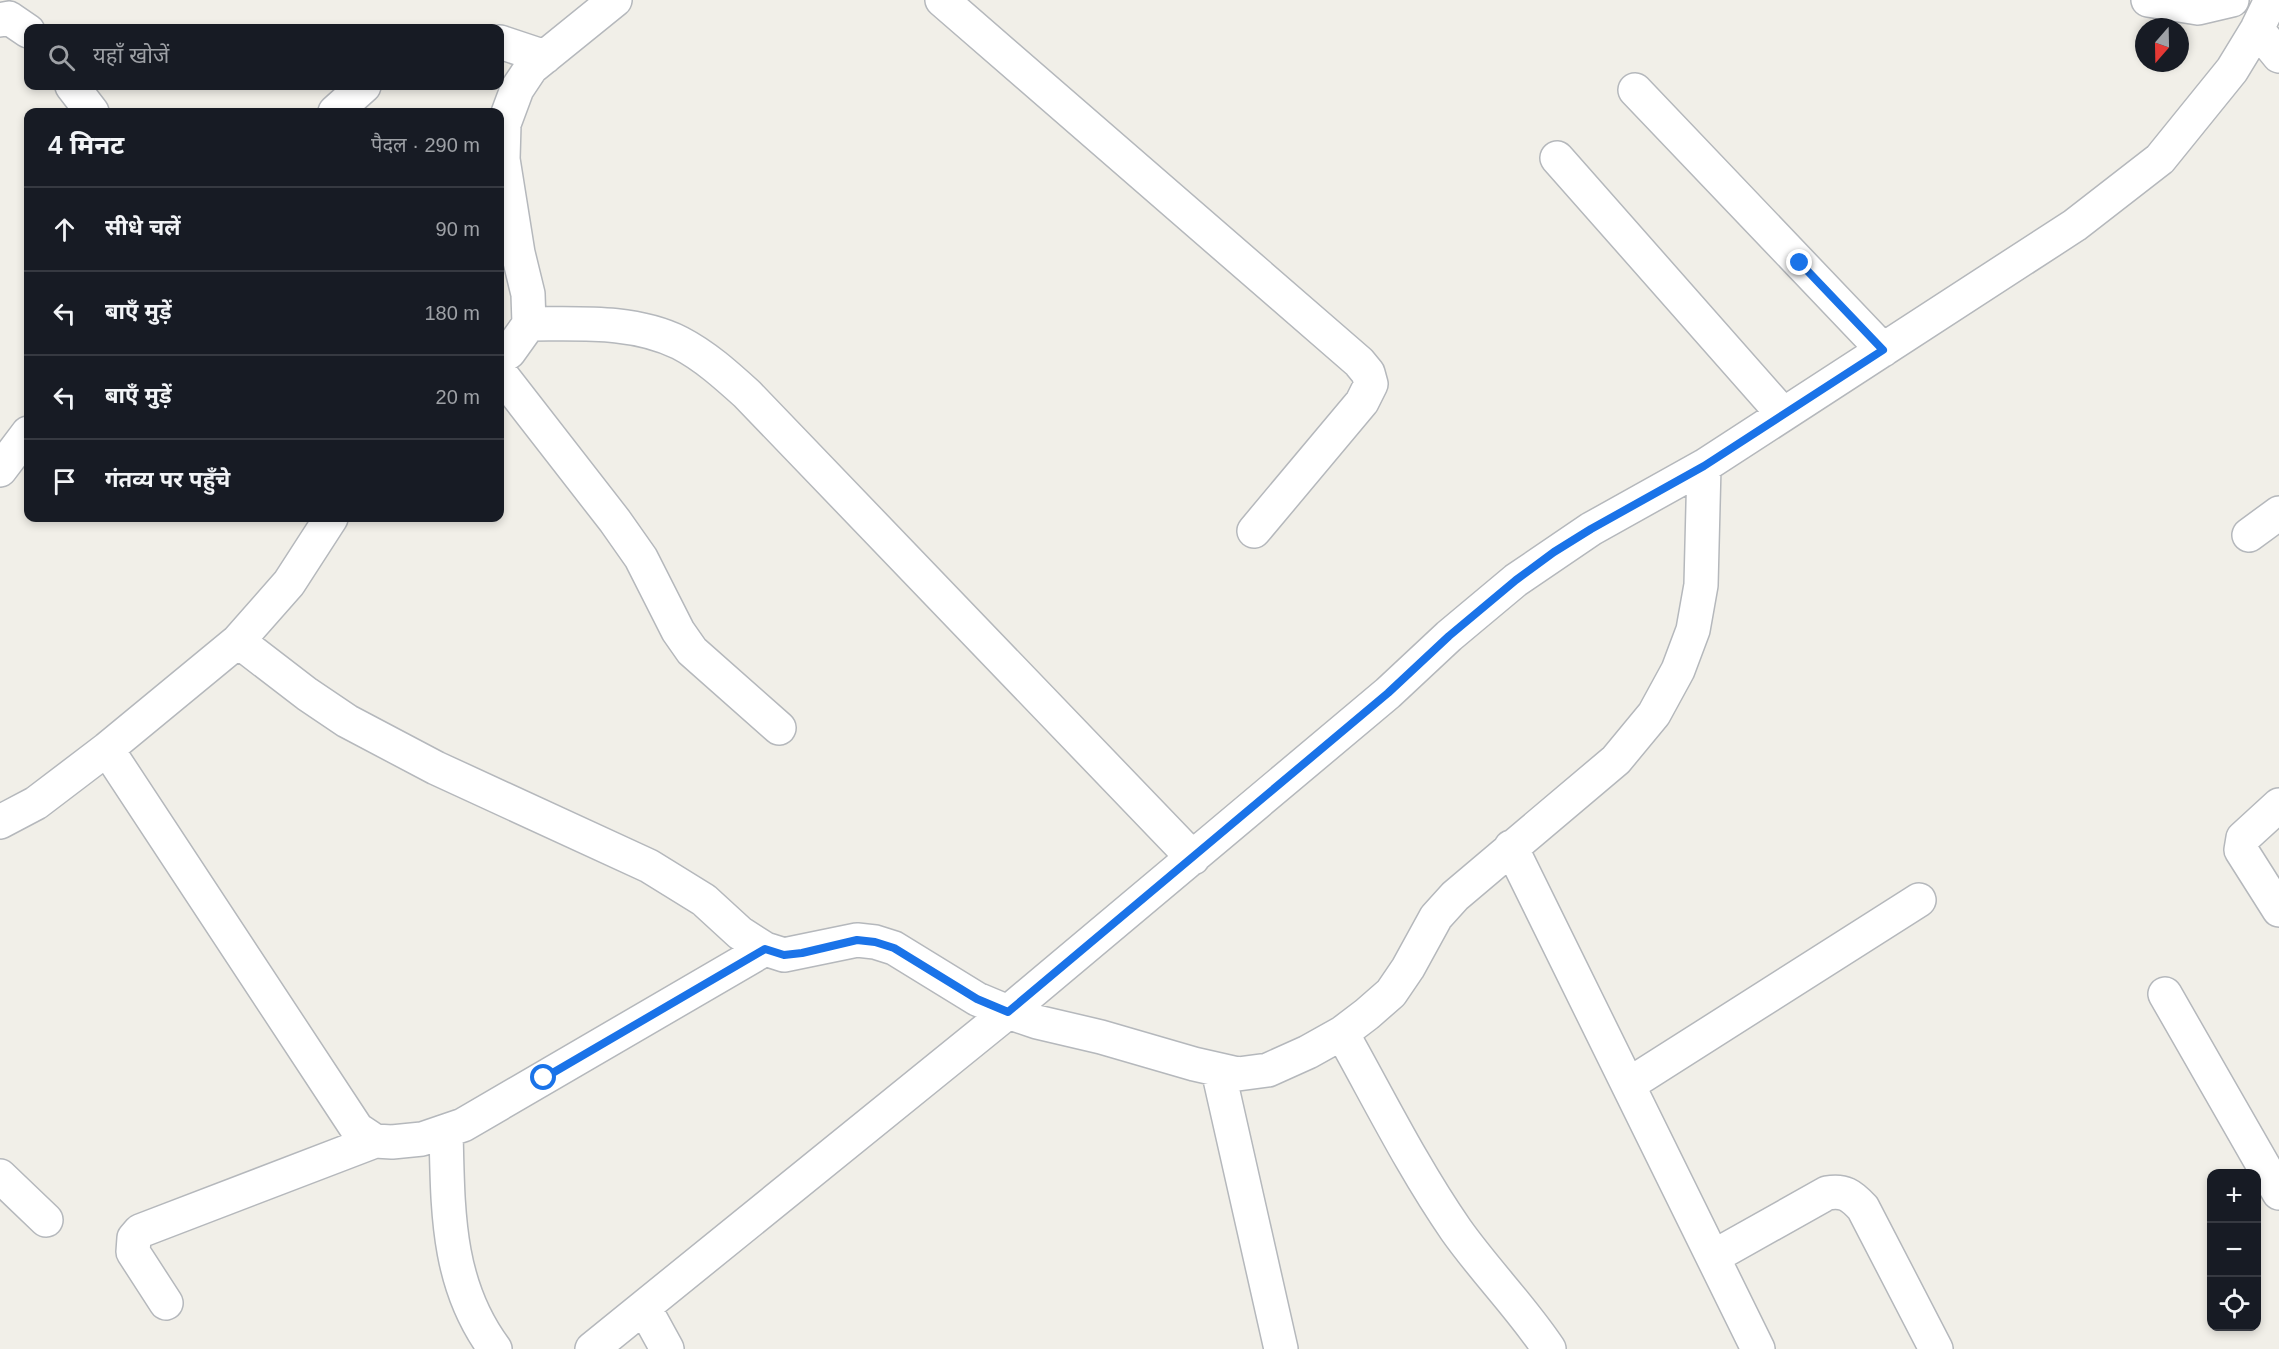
<!DOCTYPE html>
<html lang="hi">
<meta charset="utf-8">
<style>
:root{--surface:#171b24;--page:#20242c;--text:#f1f3f6;--muted:#9ea1a6;--line:#363941}
body{margin:0;font-family:Arial,"Noto Sans Devanagari",sans-serif;background:var(--page);color:var(--text)}
.controls{position:absolute;right:18px;bottom:18px;display:grid;overflow:hidden;border-radius:12px;box-shadow:0 3px 9px #0003}
.controls button{width:54px;height:54px;display:grid;place-items:center;padding:0;border:0;border-bottom:2px solid var(--line);background:var(--surface);color:var(--text);font:30px sans-serif}
.compass{position:absolute;left:2135px;top:18px;width:54px;height:54px;border-radius:50%;background:var(--surface);box-shadow:0 3px 9px #0003;rotate:200deg}
.stop{position:absolute;width:18px;height:18px;margin:-14px;border:4px solid #1a73e8;border-radius:50%;background:#fff}
.stop.end{background:#1a73e8;border-color:#fff;box-shadow:0 2px 6px #0008}
.list{margin:0;padding:0;list-style:none}
h2{display:flex;justify-content:space-between;align-items:center;height:78px;margin:0;padding:0 24px;font-size:26px}
h2 small{font-size:20px;font-weight:400;color:var(--muted)}
.list li{display:grid;grid-template-columns:39px 1fr auto;gap:18px;align-items:center;box-sizing:border-box;height:84px;padding:0 24px;border-top:2px solid var(--line)}
.list b{display:block;font-size:22px;white-space:nowrap}
.list em{font-size:20px;font-style:normal;color:var(--muted)}
.icon{flex:none;width:33px;height:33px;fill:none;stroke:currentColor;stroke-width:2;stroke-linecap:round;stroke-linejoin:round}
.map{position:relative;flex:none;width:2279px;height:1349px;overflow:hidden}
.search{position:absolute;background:var(--surface);box-shadow:0 3px 9px #0003;left:24px;top:24px;width:480px;height:66px;display:flex;align-items:center;gap:15px;box-sizing:border-box;padding:0 21px;border-radius:12px;color:var(--muted);font-size:22px}
.panel{position:absolute;background:var(--surface);box-shadow:0 3px 9px #0003;left:24px;top:108px;width:480px;height:414px;border-radius:12px}
.map>svg:first-child{display:block}
</style>
<div class="map">
<svg width="2279" height="1349" viewBox="0 0 2279 1349">
<rect width="100%" height="100%" fill="#f1efe8"/>
<g fill="none" stroke-linecap="round" stroke-linejoin="round">
<defs>
<path id="minor" d="M942,0L1359,362L1368,373L1371,384L1362,402L1254,531
M2148,0L2198,8L2232,0
M0,20L9,18L28,31
M2257,29L2279,56
M500,42L545,57
M72,86L92,112
M1635,90L1883,350
M335,112L364,86
M1557,158L1783,414
M529,324C580,324 634,320 680,343C705,356 726,375 747,394L1193,858
M500,358L509,352L529,324L528,294L518,253L503,159L504,124L517,89L531,68L615,0
M500,373L615,521L641,558L678,631L692,651L779,728
M0,470L28,433
M2249,535L2279,513
M238,641L307,694L347,721L436,768L649,866L704,900L740,933L765,949L784,955L857,940L875,942L894,948L977,999L1008,1012L1037,1022L1101,1037L1194,1064L1238,1074L1268,1070L1308,1052L1342,1033L1367,1014L1391,993L1408,968L1436,917L1455,896L1616,760L1654,714L1678,670L1693,630L1701,585L1704,466
M107,749L357,1129L375,1141L392,1142L422,1139L463,1125L765,949
M2279,805L2243,838L2241,850L2279,910
M0,822L36,803L107,749L238,641L289,583L331,518
M1511,847L1758,1349
M2165,994L2279,1193
M1342,1033C1379,1099 1413,1168 1456,1230C1485,1271 1521,1307 1549,1349
M1218,1070L1281,1349
M1628,1085L1919,900
M446,1131C448,1209 446,1283 495,1349
M0,1176L46,1220
M1713,1257L1827,1193C1844,1190 1851,1195 1863,1208L1936,1349
M166,1303L133,1252L134,1238L140,1231L375,1141
M644,1307L667,1349
M592,1349L1008,1012L1388,693L1449,636L1516,580L1591,529L1704,466L2075,225L2160,159L2232,70L2257,29L2271,0"/>
</defs>
<!-- minor casing -->
<use href="#minor" stroke="#b5b8bc" stroke-width="36"/>
<!-- minor -->
<use href="#minor" stroke="#fff" stroke-width="33"/>
</g>
<g fill="none" stroke-linecap="round" stroke-linejoin="round">
<!-- route -->
<path stroke="#1a73e8" stroke-width="8" d="M544,1078L765,949L784,955L802,953L857,940L875,942L894,948L977,999L1008,1012L1388,693L1449,636L1516,580L1554,552L1591,529L1704,466L1883,350L1800,263"/>
</g>
</svg>
<div class="controls">
<button>+</button>
<button>−</button>
<button><svg class="icon" aria-label="locate" viewBox="0 0 24 24"><circle cx="12" cy="12" r="6"/><path d="M12 2v4M12 18v4M2 12h4M18 12h4"/></svg></button>
</div>
<svg class="compass" viewBox="-18 -18 36 36"><path d="M0-13l5 13h-10z" fill="#e53935"/><path d="M0 13l5-13h-10z" fill="#9ea1a6"/></svg>
<div class="stop" style="left:544px;top:1078px"></div>
<div class="stop end" style="left:1800px;top:263px"></div>
<div class="search"><svg class="icon" aria-label="search" viewBox="0 0 24 24"><circle cx="10" cy="10" r="6"/><path d="M15 15l6 6"/></svg>यहाँ खोजें</div>
<section class="panel">
<h2>4 मिनट<small>पैदल · 290 m</small></h2>
<ul class="list">
<li><svg class="icon" aria-label="ahead" viewBox="0 0 24 24"><path d="M12 20V5M6 11l6-6 6 6"/></svg><div><b>सीधे चलें</b></div><em>90 m</em></li>
<li><svg class="icon" aria-label="left" viewBox="0 0 24 24"><path d="M17 20v-9H6M10 6l-5 5 5 5"/></svg><div><b>बाएँ मुड़ें</b></div><em>180 m</em></li>
<li><svg class="icon" aria-label="left" viewBox="0 0 24 24"><path d="M17 20v-9H6M10 6l-5 5 5 5"/></svg><div><b>बाएँ मुड़ें</b></div><em>20 m</em></li>
<li><svg class="icon" aria-label="arrive" viewBox="0 0 24 24"><path d="M6 21V4h12l-3 4 3 4H6"/></svg><div><b>गंतव्य पर पहुँचे</b></div></li>
</ul>
</section>
</div>
